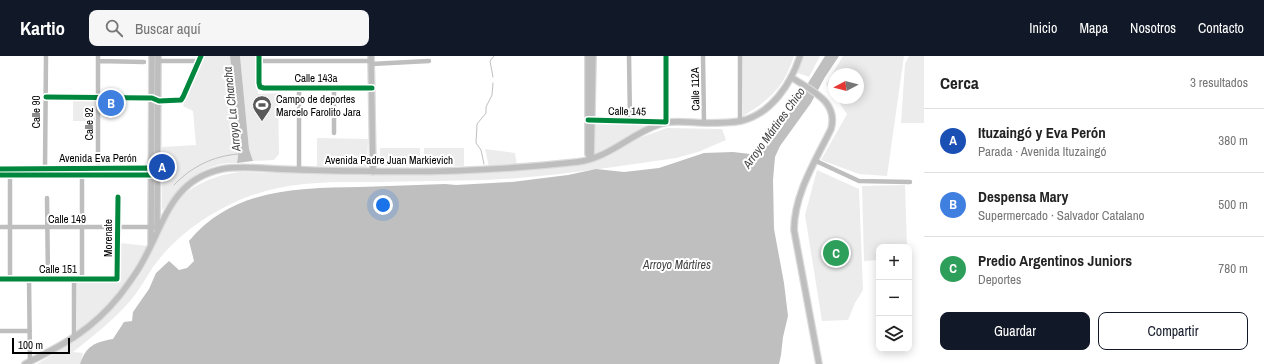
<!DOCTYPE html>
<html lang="es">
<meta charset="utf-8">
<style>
:root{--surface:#fff;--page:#f6f6f6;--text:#222;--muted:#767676;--line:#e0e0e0;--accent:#111827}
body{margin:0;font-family:"Archivo Narrow",sans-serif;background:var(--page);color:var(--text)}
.controls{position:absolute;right:12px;bottom:12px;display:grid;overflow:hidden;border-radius:8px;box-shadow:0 2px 10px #0003}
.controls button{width:36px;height:36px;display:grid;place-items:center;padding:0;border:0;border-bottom:1px solid var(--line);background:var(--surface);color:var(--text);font:20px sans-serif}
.compass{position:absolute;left:828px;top:12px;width:36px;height:36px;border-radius:50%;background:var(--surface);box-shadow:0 2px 10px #0003;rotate:263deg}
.scale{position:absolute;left:12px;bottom:10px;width:58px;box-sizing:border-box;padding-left:4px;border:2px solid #000;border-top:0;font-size:11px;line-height:14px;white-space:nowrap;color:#000;-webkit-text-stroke:3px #fff;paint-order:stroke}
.you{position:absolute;left:383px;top:149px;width:14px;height:14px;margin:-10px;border:3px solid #fff;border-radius:50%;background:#1a73e8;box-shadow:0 0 0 6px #1a73e833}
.badge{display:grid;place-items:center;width:26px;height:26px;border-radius:50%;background:var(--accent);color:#fff;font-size:13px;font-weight:700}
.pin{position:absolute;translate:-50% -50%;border:2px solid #fff;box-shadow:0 1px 4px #0006}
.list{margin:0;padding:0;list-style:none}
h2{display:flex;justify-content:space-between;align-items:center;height:52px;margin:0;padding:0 16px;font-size:17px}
h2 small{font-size:13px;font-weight:400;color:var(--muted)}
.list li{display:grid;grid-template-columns:26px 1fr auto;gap:12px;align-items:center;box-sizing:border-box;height:64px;padding:0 16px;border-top:1px solid var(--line)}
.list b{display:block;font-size:15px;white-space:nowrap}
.list p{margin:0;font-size:13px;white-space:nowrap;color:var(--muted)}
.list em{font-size:13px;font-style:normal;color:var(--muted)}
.actions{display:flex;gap:8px;padding:12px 16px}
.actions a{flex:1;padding:9px 0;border:1px solid var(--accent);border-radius:8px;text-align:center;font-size:14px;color:var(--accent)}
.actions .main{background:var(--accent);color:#fff}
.icon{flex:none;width:22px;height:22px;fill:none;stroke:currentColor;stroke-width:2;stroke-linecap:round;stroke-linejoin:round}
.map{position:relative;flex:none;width:924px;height:308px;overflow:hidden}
header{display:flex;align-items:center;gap:24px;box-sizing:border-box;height:56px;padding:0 20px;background:var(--accent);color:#fff}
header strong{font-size:19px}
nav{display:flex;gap:22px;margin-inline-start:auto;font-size:14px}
.search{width:280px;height:36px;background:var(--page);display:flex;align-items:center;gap:10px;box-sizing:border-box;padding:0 14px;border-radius:8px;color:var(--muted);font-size:15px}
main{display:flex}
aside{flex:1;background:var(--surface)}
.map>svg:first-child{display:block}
</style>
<header>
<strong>Kartio</strong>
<div class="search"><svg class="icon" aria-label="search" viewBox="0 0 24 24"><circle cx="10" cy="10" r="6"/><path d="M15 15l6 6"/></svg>Buscar aquí</div>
<nav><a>Inicio</a><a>Mapa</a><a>Nosotros</a><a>Contacto</a></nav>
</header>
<main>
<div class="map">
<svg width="924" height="308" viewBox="0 0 924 308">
<rect width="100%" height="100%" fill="#fff"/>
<!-- green -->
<path fill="#ececec" d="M203,0H230L239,93L237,107C231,107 223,107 218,109C193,115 177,136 162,155V91L196,89L193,55L183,50Z
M240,0H257L258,38L278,37L279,98L274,104L253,105L249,93Z
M742,0H794C783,32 772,42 743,60Z
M802,0H820L809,21L798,17Z
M843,0H904L887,120L859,118L821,104L847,58L836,42H858V18H834V39L826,28Z
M909,0H924V67H901L905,8Z
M73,42H95V65H73Z
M595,66L658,67L602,97L595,99Z
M667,72L722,73L726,84L698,96L676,102C614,111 550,121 486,124C450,125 414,125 379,126C322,126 277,124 225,151C197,165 171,186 153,211C146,222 139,234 131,244C114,264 93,280 73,296L83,297L80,308H37C76,286 103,264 132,229C151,207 158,176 173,151C186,130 217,118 241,116L369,119L486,117L535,113L597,105L607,101L639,82Z
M317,82L368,83L367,111L317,110Z
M380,92H420V110H380Z
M424,92H464V110H424Z
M485,93L515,97L517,110L489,111Z
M0,114H150V116H0Z
M817,114L859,133L863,234L855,247L848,264L822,265L805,159Z
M905,129L907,191H879V204L864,205L862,130Z
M120,187L148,190C133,225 107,253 77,275L76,225L120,226Z"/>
<!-- water -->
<path fill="#bfbfbf" d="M230,0H240L249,93L253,105L237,107L239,93Z
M825,0H839L825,21L811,47L780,90L775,101L773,124L774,173L784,227L788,260L783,281L781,299L779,308H80C86,290 95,286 113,283L124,266L132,265L133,256L149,233L156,217L169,205L179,214L187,212L194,205L189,185C233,132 298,132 360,131C389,130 417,129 445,128L456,129L512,126L568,119L596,113L624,116L659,112L704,97L733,96L759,99L783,70L788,59Z"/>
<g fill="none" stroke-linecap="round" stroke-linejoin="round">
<!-- stream -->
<path stroke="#bfbfbf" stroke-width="1" d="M493,21L490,5L494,0
M484,108L481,94L476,87L477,68L486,57V51L492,39L493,27
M174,129C191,111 213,100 238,98"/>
<defs>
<path id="major" d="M371,0L373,116
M588,0V98L591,103
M791,21C810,34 839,45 831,73C816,104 794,138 794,174L819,308
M591,103L593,0
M157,173L158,0
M151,188L152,0
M25,308C65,288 92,274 120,239C128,228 137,217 143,205C165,166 171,124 222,113C240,110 259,112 277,113C304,114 332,115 359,115C431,117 505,114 577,106C611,102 633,75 664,67C677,64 692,67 705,67C717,67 730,67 741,65C771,58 791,28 800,0"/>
</defs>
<!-- major casing -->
<use href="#major" stroke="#dbdbdb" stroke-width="8"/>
<!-- minor -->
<path stroke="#bebebe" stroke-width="4.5" d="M98,0V112
M259,0V27L260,31L264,32H372
M629,0L630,65
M703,0L704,67
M740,0V65
M98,5L144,6
M158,5H199
M259,5H371
M371,8L429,5
M46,41L152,42L159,45L181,44L183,41L201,0
M588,64L666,66V0
M334,77V32
M816,105L859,125L910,126
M0,113L151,112L154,114
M45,113L46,0
M299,114V33
M0,119H151L154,117
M82,119V224
M47,142L48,223
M0,171H154
M0,223H117L118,141
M10,223V119
M29,223L30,306
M0,275H30
M74,282V224"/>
<!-- major -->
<use href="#major" stroke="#bebebe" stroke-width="5.5"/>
<defs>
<path id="cycleway" d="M259,0V27L260,31L264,32H372
M46,41L152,42L159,45L181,44L183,41L201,0
M588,64L666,66V0
M0,113L151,112L157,116L151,119H0
M0,223H117L118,141"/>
</defs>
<!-- cycleway casing -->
<use href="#cycleway" stroke="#fff" stroke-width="8"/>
<!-- cycleway -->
<use href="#cycleway" stroke="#00873e" stroke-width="5"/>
</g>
<!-- icons -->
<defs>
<symbol id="stadium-pin" viewBox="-11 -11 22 30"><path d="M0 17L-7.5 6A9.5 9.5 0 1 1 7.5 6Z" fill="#595959" stroke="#fff"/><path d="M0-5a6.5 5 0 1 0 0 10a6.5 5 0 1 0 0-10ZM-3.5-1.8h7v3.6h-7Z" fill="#fff"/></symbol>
</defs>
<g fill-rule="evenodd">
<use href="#stadium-pin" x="251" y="38" width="22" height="30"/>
</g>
<g text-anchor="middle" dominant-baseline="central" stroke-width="4" stroke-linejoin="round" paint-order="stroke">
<!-- street labels -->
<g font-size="11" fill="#000" stroke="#fff">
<text x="316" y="22">Calle 143a</text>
<text transform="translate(695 33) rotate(-91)">Calle 112A</text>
<text transform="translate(627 55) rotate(1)">Calle 145</text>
<text transform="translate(36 56) rotate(-90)">Calle 90</text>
<text transform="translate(89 68) rotate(-90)">Calle 92</text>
<text x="98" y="102">Avenida Eva Perón</text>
<text x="389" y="104">Avenida Padre Juan Markievich</text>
<text x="67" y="163">Calle 149</text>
<text transform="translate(108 182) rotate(-90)">Morenate</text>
<text x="58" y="213">Calle 151</text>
</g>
<!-- poi labels -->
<g font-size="11" fill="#000" stroke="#fff" text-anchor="start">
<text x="276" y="43">Campo de deportes<tspan x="276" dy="13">Marcelo Farolito Jara</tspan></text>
</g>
<!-- water labels -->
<g font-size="12" font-style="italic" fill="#444" stroke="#fff">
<text transform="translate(232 53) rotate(-96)">Arroyo La Chancha</text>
<text transform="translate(774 72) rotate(-54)">Arroyo Mártires Chico</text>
<text x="677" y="209">Arroyo Mártires</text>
</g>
</g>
</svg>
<div class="controls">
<button>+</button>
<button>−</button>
<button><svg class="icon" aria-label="layers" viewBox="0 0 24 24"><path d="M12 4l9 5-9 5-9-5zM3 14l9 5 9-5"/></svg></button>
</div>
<svg class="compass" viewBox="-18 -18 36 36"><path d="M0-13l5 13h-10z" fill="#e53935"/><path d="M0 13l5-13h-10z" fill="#767676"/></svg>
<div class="scale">100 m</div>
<div class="you"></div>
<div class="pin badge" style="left:162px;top:111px;background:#1a4fb4">A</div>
<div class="pin badge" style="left:111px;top:47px;background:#3f7fe0">B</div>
<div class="pin badge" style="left:836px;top:197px;background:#2e9e5b">C</div>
</div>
<aside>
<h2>Cerca<small>3 resultados</small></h2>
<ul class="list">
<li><span class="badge" style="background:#1a4fb4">A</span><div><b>Ituzaingó y Eva Perón</b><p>Parada · Avenida Ituzaingó</p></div><em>380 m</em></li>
<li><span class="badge" style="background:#3f7fe0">B</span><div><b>Despensa Mary</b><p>Supermercado · Salvador Catalano</p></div><em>500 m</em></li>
<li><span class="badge" style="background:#2e9e5b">C</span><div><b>Predio Argentinos Juniors</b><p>Deportes</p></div><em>780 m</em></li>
</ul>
<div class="actions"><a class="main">Guardar</a><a>Compartir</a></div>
</aside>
</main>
